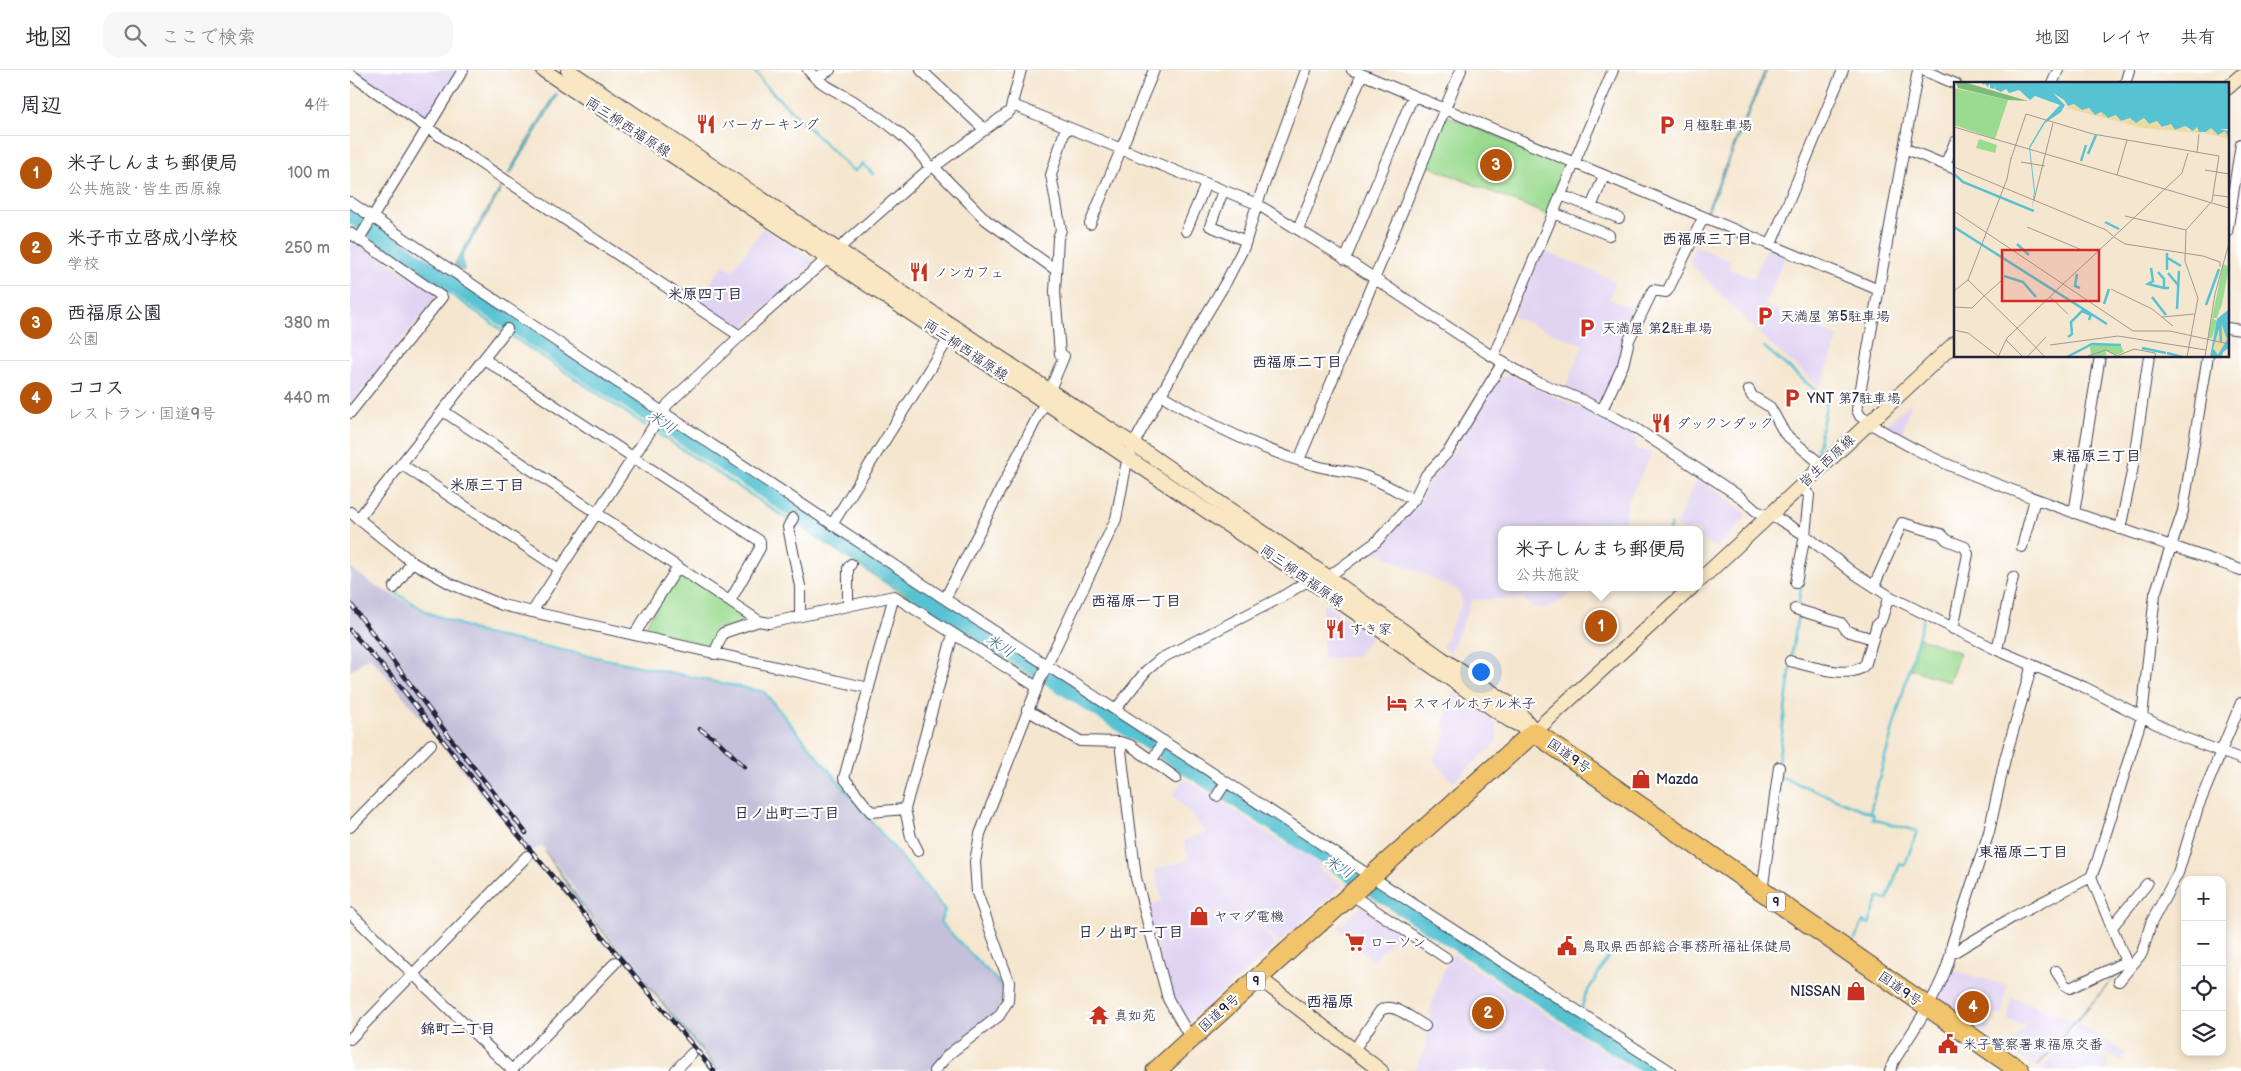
<!DOCTYPE html>
<html lang="ja">
<meta charset="utf-8">
<style>
:root{--surface:#fff;--page:#f7f7f7;--text:#2b2b33;--muted:#7c7c81;--line:#e1e1e2;--accent:#b45309}
body{margin:0;font-family:"Balsamiq Sans","Klee One",sans-serif;background:var(--page);color:var(--text)}
.controls{position:absolute;right:15px;bottom:15px;display:grid;overflow:hidden;border-radius:10px;box-shadow:0 2px 8px #0003}
.controls button{width:45px;height:45px;display:grid;place-items:center;padding:0;border:0;border-bottom:1px solid var(--line);background:var(--surface);color:var(--text);font:25px sans-serif}
.you{position:absolute;left:1130px;top:601px;width:18px;height:18px;margin:-12px;border:4px solid #fff;border-radius:50%;background:#1a73e8;box-shadow:0 0 0 8px #1a73e833}
.badge{display:grid;place-items:center;width:32px;height:32px;border-radius:50%;background:var(--accent);color:#fff;font-size:16px;font-weight:700}
.pin{position:absolute;translate:-50% -50%;border:2px solid #fff;box-shadow:0 1px 5px #0006}
.popup{position:absolute;left:1148px;top:456px;width:205px;height:65px;box-sizing:border-box;display:grid;place-content:center;border-radius:10px;background:var(--surface);filter:drop-shadow(0 1px 4px #0005);font-size:16px;white-space:nowrap;color:var(--muted)}
.popup b{font-size:19px;color:var(--text)}
.popup::after{content:'';position:absolute;left:50%;top:100%;margin-left:-10px;border:10px solid transparent;border-top-color:var(--surface)}
.list{margin:0;padding:0;list-style:none}
h2{display:flex;justify-content:space-between;align-items:center;height:65px;margin:0;padding:0 20px;font-size:21px}
h2 small{font-size:16px;font-weight:400;color:var(--muted)}
.list li{display:grid;grid-template-columns:32px 1fr auto;gap:15px;align-items:center;box-sizing:border-box;height:75px;padding:0 20px;border-top:1px solid var(--line)}
.list b{display:block;font-size:19px;white-space:nowrap}
.list p{margin:0;font-size:16px;white-space:nowrap;color:var(--muted)}
.list em{font-size:16px;font-style:normal;color:var(--muted)}
.icon{flex:none;width:28px;height:28px;fill:none;stroke:currentColor;stroke-width:2;stroke-linecap:round;stroke-linejoin:round}
.map{position:relative;flex:none;width:1891px;height:1001px;overflow:hidden}
header{display:flex;align-items:center;gap:30px;box-sizing:border-box;height:70px;padding:0 25px;background:var(--surface);border-bottom:1px solid var(--line)}
header strong{font-size:24px}
nav{display:flex;gap:28px;margin-inline-start:auto;font-size:18px}
.search{width:350px;height:45px;background:var(--page);display:flex;align-items:center;gap:12px;box-sizing:border-box;padding:0 18px;border-radius:15px;color:var(--muted);font-size:19px}
main{display:flex}
aside{flex:1;background:var(--surface)}
.map>svg:first-child{display:block}
</style>
<header>
<strong>地図</strong>
<div class="search"><svg class="icon" aria-label="search" viewBox="0 0 24 24"><circle cx="10" cy="10" r="6"/><path d="M15 15l6 6"/></svg>ここで検索</div>
<nav><a>地図</a><a>レイヤ</a><a>共有</a></nav>
</header>
<main>
<aside>
<h2>周辺<small>4件</small></h2>
<ul class="list">
<li><span class="badge">1</span><div><b>米子しんまち郵便局</b><p>公共施設 · 皆生西原線</p></div><em>100 m</em></li>
<li><span class="badge">2</span><div><b>米子市立啓成小学校</b><p>学校</p></div><em>250 m</em></li>
<li><span class="badge">3</span><div><b>西福原公園</b><p>公園</p></div><em>380 m</em></li>
<li><span class="badge">4</span><div><b>ココス</b><p>レストラン · 国道9号</p></div><em>440 m</em></li>
</ul>
</aside>
<div class="map">
<svg width="1891" height="1001" viewBox="0 0 1891 1001">
<rect width="100%" height="100%" fill="#fff"/>
<filter id="ink" filterUnits="userSpaceOnUse"><feTurbulence type="fractalNoise" baseFrequency=".02" numOctaves="2"/><feDisplacementMap in="SourceGraphic" scale="10" xChannelSelector="R" yChannelSelector="G"/><feConvolveMatrix kernelMatrix="1 2 1 2 8 2 1 2 1" color-interpolation-filters="sRGB"/></filter>
<filter id="wash" filterUnits="userSpaceOnUse"><feTurbulence type="fractalNoise" baseFrequency=".0096" numOctaves="4" result="noise"/><feDisplacementMap in="SourceGraphic" scale="20" xChannelSelector="R" yChannelSelector="G"/><feGaussianBlur stdDeviation="1.12" result="paint"/><feColorMatrix in="noise" values="0 0 0 0 0 0 0 0 0 0 0 0 0 0 0 0 0 1.4 0 .05"/><feComposite in="paint" operator="in"/></filter>
<g filter="url(#wash)">
<rect width="100%" height="100%" fill="#f5e6cf"/>
<!-- built -->
<path fill="#e1d4f3" d="M0,0H107L78,48L74,49Z
M413,158L465,192L392,258H389L348,232L373,194L383,200Z
M0,169L84,222L85,228L0,335Z
M1345,176L1381,191L1379,199L1404,208L1416,177L1436,185L1414,235L1489,267L1470,317L1417,271L1339,192Z
M1192,180L1266,211L1259,229L1290,242L1271,293L1252,335L1215,319L1233,275L1163,247Z
M1160,304L1180,316L1245,345L1244,348L1252,352L1255,350L1288,370L1284,374L1286,379L1302,383L1277,433L1276,445L1271,460H1152V517H1230L1206,534L1192,538L1182,537L1173,528L1122,530L1101,582L1092,576L1096,571L1098,562L1112,534L1109,521L1025,481L1068,436L1080,409L1101,386L1148,308Z
M1561,332L1551,368L1533,358Z
M1349,408L1395,443V449L1365,477L1350,469V460H1334L1326,455L1337,429Z
M973,533L1022,567L1006,586L973,589Z
M1103,623L1147,653V672L1103,712L1083,690L1099,661L1092,657Z
M834,708L937,776L939,774L950,781L970,795L968,798L993,815L928,873L896,841L926,875L836,955L824,936L796,838L812,830L805,800L839,789L834,770L859,762L853,759L823,725Z
M1011,836L1050,862L1022,892L988,857Z
M1103,884L1285,1001H1064L1076,976L1082,934L1088,914L1100,886Z
M1598,899L1657,915L1652,946L1645,943L1637,964L1585,929Z
M1661,927L1724,951L1686,997L1657,978L1675,957L1658,949Z
M1729,954L1776,983L1771,991L1747,979V985L1758,991L1756,1001L1691,1000Z"/>
<!-- industrial -->
<path fill="#c5c0da" d="M0,497L22,514L78,543L135,565L414,622L594,841L590,852L654,919L653,930L649,939L636,952L599,978L579,1001H371L238,841L220,812L192,776L178,782L37,606L19,587L0,601Z"/>
<!-- green -->
<path fill="#9bdb90" stroke="#5e7e66" d="M1095,45L1217,95L1218,97L1198,145L1076,95Z
M446,452L682,607V610L445,453Z
M331,503L397,547L396,553L360,578L291,563L327,504Z
M1568,567L1610,583L1599,612L1559,598Z"/>
<!-- water -->
<path fill="#57c2d2" stroke="#3c7286" d="M1415,0H1417L1357,144H1355Z
M206,23L208,25L160,105L158,103Z
M152,115H153L149,124L112,186L114,199L113,201L104,195Z
M195,781L243,849L370,1001H368L230,834Z
M1770,901L1688,996L1720,957Z"/>
<g fill="none" stroke-linecap="round" stroke-linejoin="round">
<!-- stream -->
<path stroke="#57c2d2" stroke-width="2.5" d="M404,0L413,13L501,99L505,101L513,94L523,104
M1887,72L1891,48
M95,220L152,260
M157,263L295,355
M1414,277L1477,330L1467,382
M309,364L436,448
M445,453L545,519
M1319,460L1321,455
M44,522L79,543L135,564L414,622L595,840L590,852L654,918
M1448,538L1453,503
M1441,590L1448,543
M1428,694L1441,595
M1431,707L1523,744
M1520,742L1573,550
M1505,869L1513,851L1519,854L1529,827L1537,830L1550,793L1555,795L1567,761L1522,749L1524,745
M1232,937L1235,926L1263,879"/>
<!-- river -->
<path stroke="#57c2d2" stroke-width="16" d="M0,145L204,282L570,523L1303,1001"/>
</g>
</g>
<g filter="url(#ink)">
<g fill="none" stroke-linecap="round" stroke-linejoin="round">
<defs>
<path id="street" d="M458,0C470,15 489,22 505,32C533,49 563,70 580,98
M571,0L635,60
M1002,0L1529,220
M1568,0L1507,340L1510,346C1554,378 1606,399 1657,418C1734,448 1813,472 1891,500
M1573,0L1606,14
M0,4L79,59L390,266
M465,8L480,0
M1702,14L1708,0
M1775,14L1779,0
M663,35L907,134L989,185L1137,283L1185,311L1232,330L1285,358L1389,426L1406,441L1430,450L1455,465L1502,502L1539,526L1647,580L1734,617L1832,667L1891,689
M1554,78L1605,99
M1595,95L1605,72
M584,97L636,150L706,200
M873,121L860,156L896,171
M1211,125L1269,148
M0,132L237,292L595,529L1320,1001
M1241,137L1254,106
M1203,143L1259,165
M740,154L804,0
M948,159L1012,4
M836,161L856,114
M1877,162L1891,74
M0,163L92,227L0,343
M9,169L113,0
M1421,174L1493,0
M995,190L1063,26
M1877,258L1891,260
M1144,285L1263,0
M134,289L410,471V478L380,531
M1399,320L1402,326L1420,337L1435,364L1472,395
M810,324C859,355 911,380 967,396C980,400 995,400 1008,404C1028,409 1046,421 1064,430
M1252,340L1273,295L1279,270L1303,220L1316,222L1318,220L1353,148
M93,341L409,551L419,553L544,526L687,617
M949,390L1111,0
M51,394L210,499
M0,442L62,492L101,514L152,535L519,618
M1724,443L1750,286
M443,448L438,457L450,516V545
M8,449L157,259
M483,453L599,268
M1770,459L1782,402L1799,286
M1672,477L1685,429
M978,507L1026,472L1064,430L1076,405L1098,382L1153,292
M1446,513L1455,465L1459,425L1451,416
M1524,516L1552,453L1591,464L1597,470L1615,477L1618,484L1603,559
M44,518L62,492
M544,526L494,708L521,742L555,739L603,564
M595,529L695,332L714,286L710,284L705,222L708,168L711,160L701,105L716,57
M498,534V498L501,494
M1445,539L1491,553L1497,561L1523,569
M182,542L318,334L404,253L580,98L588,94L660,41L671,0
M284,565L328,497
M1647,580L1663,507
M364,584L373,563L409,551
M1440,591C1457,595 1504,612 1516,593L1527,554L1531,551L1539,526
M677,640L730,671L770,672L780,675L826,708
M765,640L796,601L810,589L930,528L959,510
M770,672L786,808L818,929L841,969
M802,690L814,671
M867,726L876,712
M555,739L561,767L568,781
M0,757L81,674
M1741,807L1779,899
M1412,822L1429,697
M1002,825L1096,888
M0,843L163,1001
M1762,857L1797,814
M1601,884L1663,847L1741,807L1747,792L1792,647L1805,524L1833,441L1858,286
M1706,901L1715,915L1720,918L1775,892
M1769,911L1792,883L1801,853L1828,803L1848,737L1891,633
M0,969L177,786
M1004,980L1030,941C1042,930 1063,950 1075,956
M161,1001L266,892
M325,1001L342,983
M584,1001L599,984L649,946L658,931L659,912L627,823L625,792L630,764L690,610L766,449L776,396L783,375L844,265L876,212L894,177L907,134L956,0
M1540,1001L1544,991C1563,960 1599,911 1602,874L1639,762L1655,689L1682,595"/>
<path id="secondary" d="M193,0L695,332L959,510L1159,650L1184,662
M218,0L700,321L800,385L978,507L1091,588L1167,639L1184,661
M1877,18L1891,6
M1350,510L1605,273
M1184,662L1342,517
M909,908L1031,1001"/>
<path id="highway" d="M806,1001C930,886 1058,774 1184,662L1670,1001"/>
</defs>
<!-- street casing -->
<use href="#street" stroke="#423f51" stroke-width="12"/>
<!-- secondary casing -->
<use href="#secondary" stroke="#423f51" stroke-width="16"/>
<!-- highway casing -->
<use href="#highway" stroke="#423f51" stroke-width="21"/>
<!-- street -->
<use href="#street" stroke="#fff" stroke-width="10"/>
<!-- secondary -->
<use href="#secondary" stroke="#f9e7c3" stroke-width="14"/>
<!-- highway -->
<use href="#highway" stroke="#f1c36a" stroke-width="19"/>
<defs>
<path id="rail" d="M0,533L101,669L176,763
M0,560L50,616L150,743L364,1001
M350,659L368,671L395,697"/>
</defs>
<!-- rail casing -->
<use href="#rail" stroke="#22223b" stroke-width="4.5"/>
<!-- rail -->
<use href="#rail" stroke="#fff" stroke-width="2.5" stroke-dasharray="8" stroke-linecap="butt"/>
</g>
</g>
<!-- icons -->
<defs>
<symbol id="restaurant-bare" viewBox="-9 -9 18 18"><path d="M-5-6h1v4h1v-4h1v4h1v-4h1v5L-1.5 .5V6h-2V.5L-5-1ZM5-6V6H3V1.5H1.5Q1.5-4 5-6Z" fill="#c8321e" stroke="#fff" stroke-width="2.5" paint-order="stroke"/></symbol>
<symbol id="parking-bare" viewBox="-9 -9 18 18"><path d="M-3.5-5.5H1a3.5 3.5 0 0 1 0 7H-1V5.5H-3.5ZM-1-3.4V-.6H.8a1.4 1.4 0 0 0 0-2.8Z" fill="#c8321e" stroke="#fff" stroke-width="2.5" paint-order="stroke"/></symbol>
<symbol id="hotel-bare" viewBox="-9 -9 18 18"><path d="M-6-4.5h1.5V1H6V5H4.5V3h-9V5H-6ZM-4 0a1.8 1.8 0 1 1 3.6 0ZM.5 0V-2.5h3Q6-2.5 6 0Z" fill="#c8321e" stroke="#fff" stroke-width="2.5" paint-order="stroke"/></symbol>
<symbol id="shop-bare" viewBox="-9 -9 18 18"><path d="M-5-2.5h2.3a2.7 3.5 0 0 1 5.4 0H5L5.5 6h-11ZM-1.5-2.5h3a1.5 2.3 0 0 0-3 0Z" fill="#c8321e" stroke="#fff" stroke-width="2.5" paint-order="stroke"/></symbol>
<symbol id="supermarket-bare" viewBox="-9 -9 18 18"><path d="M-6-5.5h2.5l.6 2H6L4.5 2H-2.5L-4.4-4H-6ZM-1.5 3.2a1.3 1.3 0 1 0 .1 0ZM3 3.2a1.3 1.3 0 1 0 .1 0Z" fill="#c8321e" stroke="#fff" stroke-width="2.5" paint-order="stroke"/></symbol>
<symbol id="civic-bare" viewBox="-9 -9 18 18"><path d="M-.6-6.5H3V-4.5H.6V-3L4-1V1h2V6H-6V1h2V-1L-.6-3ZM-1.2 2.5V6h2.4V2.5Z" fill="#c8321e" stroke="#fff" stroke-width="2.5" paint-order="stroke"/></symbol>
<symbol id="temple-bare" viewBox="-9 -9 18 18"><path d="M0-6L5-2H3V0L6.5 2.5H4V6H1.5V3h-3V6H-4V2.5H-6.5L-3 0V-2H-5Z" fill="#c8321e" stroke="#fff" stroke-width="2.5" paint-order="stroke"/></symbol>
</defs>
<g fill-rule="evenodd">
<use href="#restaurant-bare" x="342" y="40" width="28" height="28"/>
<use href="#parking-bare" x="1303" y="41" width="28" height="28"/>
<use href="#restaurant-bare" x="555" y="188" width="28" height="28"/>
<use href="#parking-bare" x="1401" y="232" width="28" height="28"/>
<use href="#parking-bare" x="1223" y="244" width="28" height="28"/>
<use href="#parking-bare" x="1428" y="314" width="28" height="28"/>
<use href="#restaurant-bare" x="1297" y="339" width="28" height="28"/>
<use href="#restaurant-bare" x="971" y="545" width="28" height="28"/>
<use href="#hotel-bare" x="1033" y="619" width="28" height="28"/>
<use href="#shop-bare" x="1277" y="695" width="28" height="28"/>
<use href="#shop-bare" x="835" y="832" width="28" height="28"/>
<use href="#supermarket-bare" x="991" y="858" width="28" height="28"/>
<use href="#civic-bare" x="1203" y="862" width="28" height="28"/>
<use href="#shop-bare" x="1492" y="907" width="28" height="28"/>
<use href="#temple-bare" x="735" y="931" width="28" height="28"/>
<use href="#civic-bare" x="1584" y="960" width="28" height="28"/>
</g>
<g text-anchor="middle" dominant-baseline="central" stroke-width="4.5" stroke-linejoin="round" paint-order="stroke">
<!-- shield labels -->
<g fill="#fff" stroke="#646476" stroke-width="1">
<rect x="1417" y="822.5" width="18" height="19" rx="4"/>
<rect x="897" y="901.5" width="18" height="19" rx="4"/>
</g>
<g font-size="12" font-weight="bold" fill="#22223b">
<text x="1426" y="832">9</text>
<text x="906" y="911">9</text>
</g>
<!-- poi labels -->
<g font-size="14" fill="#22223b" stroke="#fff" text-anchor="start">
<text x="371" y="54">バーガーキング</text>
<text x="1332" y="55">月極駐車場</text>
<text x="584" y="202">ノンカフェ</text>
<text x="1430" y="246">天満屋 第5駐車場</text>
<text x="1252" y="258">天満屋 第2駐車場</text>
<text x="1457" y="328">YNT 第7駐車場</text>
<text x="1326" y="353">ダックンダック</text>
<text x="1000" y="559">すき家</text>
<text x="1062" y="633">スマイルホテル米子</text>
<text x="1306" y="709">Mazda</text>
<text x="864" y="846">ヤマダ電機</text>
<text x="1020" y="872">ローソン</text>
<text x="1232" y="876">鳥取県西部総合事務所福祉保健局</text>
<text x="1491" y="921" text-anchor="end">NISSAN</text>
<text x="764" y="945">真如苑</text>
<text x="1613" y="974">米子警察署東福原交番</text>
</g>
<!-- street labels -->
<g font-size="14" fill="#22223b" stroke="#fff">
<text transform="translate(278 57) rotate(33)">両三柳西福原線</text>
<text transform="translate(616 280) rotate(34)">両三柳西福原線</text>
<text transform="translate(1477 391) rotate(-43)">皆生西原線</text>
<text transform="translate(952 506) rotate(35)">両三柳西福原線</text>
<text transform="translate(1219 686) rotate(35)">国道9号</text>
<text transform="translate(1550 919) rotate(35)">国道9号</text>
<text transform="translate(869 943) rotate(-42)">国道9号</text>
</g>
<!-- neighbourhood labels -->
<g font-size="15" font-weight="bold" fill="#22223b" stroke="#fff">
<text x="1357" y="169">西福原三丁目</text>
<text x="355" y="224">米原四丁目</text>
<text x="947" y="292">西福原二丁目</text>
<text x="1746" y="386">東福原三丁目</text>
<text x="137" y="415">米原三丁目</text>
<text x="786" y="531">西福原一丁目</text>
<text x="437" y="743">日ノ出町二丁目</text>
<text x="1673" y="782">東福原二丁目</text>
<text x="781" y="862">日ノ出町一丁目</text>
<text x="108" y="959">錦町二丁目</text>
</g>
<!-- water labels -->
<g font-size="15" font-style="italic" fill="#376277" stroke="#fff">
<text transform="translate(312 352) rotate(34)">米川</text>
<text transform="translate(650 576) rotate(33)">米川</text>
<text transform="translate(989 797) rotate(33)">米川</text>
</g>
<!-- quarter labels -->
<g font-size="16" font-weight="bold" fill="#22223b" stroke="#fff">
<text x="980" y="932">西福原</text>
</g>
</g>
<!-- overview -->
<g transform="translate(1604 12)">
<rect width="275" height="275" fill="#f5e6cf"/>
<path d="M0,6L54,18L41,57L0,43ZM25,57L43,63L41,71L22,66ZM269,182L275,185L268,222L263,236H258L263,239L258,256H254ZM149,262L167,264L170,270L162,273L151,269L153,273L137,275L136,264Z" fill="#9bdb90"/>
<path d="M2,0H10L74,19L54,18L4,6Z" fill="#7cbb7a"/>
<path d="M120,22L128,28L136,27L141,33L149,30L154,36L163,33L167,39L176,36L182,41L190,37L194,42L203,39L209,46L216,42L221,48L231,44L234,49L243,45L245,50L252,51L257,46L264,53L271,49L275,57L255,52L188,46L112,26ZM269,240L273,256L264,274L259,265L261,252Z" fill="#eeda9e"/>
<path d="M26,0H275V47H266L275,49V56L271,49L264,53L257,46L252,50H245L243,45L239,49L231,44L221,48L217,42L208,45L203,39L195,42L190,36L182,41L176,36L167,39L162,33L154,36L147,29L152,37L148,52L152,37L147,30L141,33L135,26L128,28L120,22L114,24L110,18L99,11L111,23L107,30L91,41L76,66L81,109L78,128L80,109L75,65L90,40L106,23L81,14L76,18L65,8L55,11L52,7L47,10L41,7L42,4L40,7L36,6V2L33,5L31,1L30,3ZM275,227V266L269,270L268,275H256L263,237ZM267,241L273,257L264,273L259,266Z" fill="#57c2d2" fill-rule="evenodd"/>
<path fill="none" stroke="#57c2d2" stroke-width="2.5" d="M134,72L142,53M127,79L132,63M0,92L9,100L80,129M151,140L165,147M0,145L153,242M63,162L75,173M212,175L227,184M197,186L199,199L194,202L210,206M213,188V171M204,190L210,197V206H215M214,191L224,203M123,192L121,204L126,206M50,194L69,200L82,215M198,215L212,233M150,222L155,207M252,223L265,187M223,227L225,189M266,238L267,260M114,255L118,252L117,240L128,229L137,233L135,238M188,266L212,271M213,271L228,275M113,275L138,262L167,263"/>
<path fill="none" stroke="#a19894" stroke-width="1" d="M0,45L275,126M243,71L245,52M57,77L72,32L139,52L265,74L258,119L232,148L231,179L244,216L233,275M67,80L91,84M0,85L152,148L159,154M251,88L275,92M163,93L173,58M259,113L275,115M80,118L99,41M0,129L109,202M171,134L232,148M73,145L128,168M160,155L171,162L249,174L266,180V185M14,198L63,246M109,202L228,91L234,71M157,207L198,227L219,244M0,209L14,198L53,97L57,76M30,214L47,199M96,215L114,232M0,225L18,226L30,214M208,235L241,232M63,246L91,275M0,248L14,251L44,274M164,254L252,268M52,258L69,275M96,263L164,254M152,268L163,274L180,267L201,271L202,275M134,274L152,268M44,275L53,256L109,202L179,249H216L275,262M73,275L92,255M251,275L261,212L275,161"/>
<path fill="#d62828" fill-opacity="0.15" stroke="#d62828" stroke-width="2.5" d="M48,168H145V219H48Z"/>
<rect width="275" height="275" fill="none" stroke="#22223b" stroke-width="2.5"/>
</g>
</svg>
<div class="controls">
<button>+</button>
<button>−</button>
<button><svg class="icon" aria-label="locate" viewBox="0 0 24 24"><circle cx="12" cy="12" r="6"/><path d="M12 2v4M12 18v4M2 12h4M18 12h4"/></svg></button>
<button><svg class="icon" aria-label="layers" viewBox="0 0 24 24"><path d="M12 4l9 5-9 5-9-5zM3 14l9 5 9-5"/></svg></button>
</div>
<div class="you"></div>
<div class="pin badge" style="left:1251px;top:556px">1</div>
<div class="popup"><b>米子しんまち郵便局</b>公共施設</div>
<div class="pin badge" style="left:1138px;top:943px">2</div>
<div class="pin badge" style="left:1146px;top:95px">3</div>
<div class="pin badge" style="left:1623px;top:937px">4</div>
</div>
</main>
